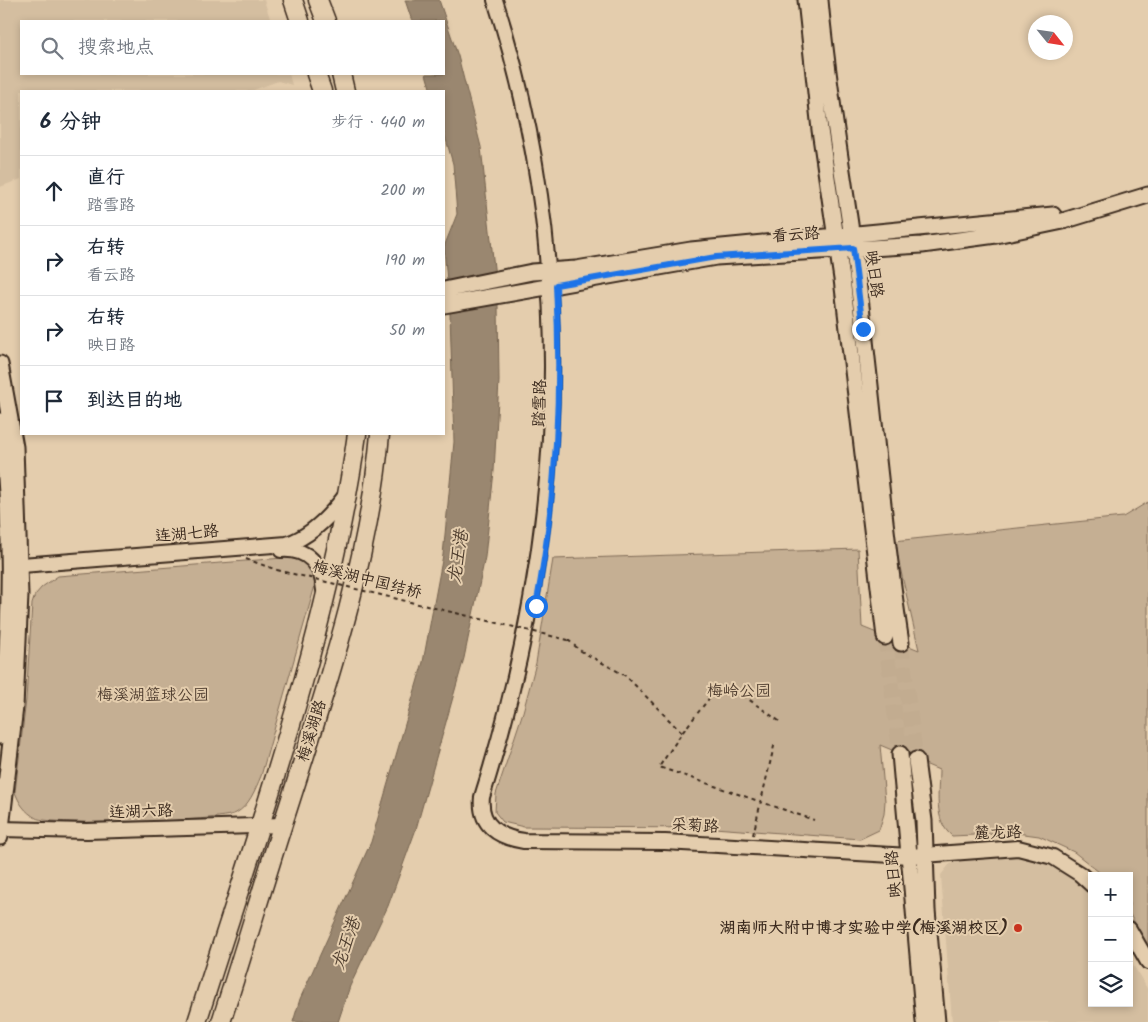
<!DOCTYPE html>
<html lang="zh">
<meta charset="utf-8">
<style>
:root{--surface:#fff;--page:#f2f2f3;--text:#1f2937;--muted:#747a83;--line:#e0e1e3}
body{margin:0;font-family:Kalam,"LXGW WenKai TC",sans-serif;background:var(--page);color:var(--text)}
.controls{position:absolute;right:15px;bottom:15px;display:grid;overflow:hidden;border-radius:0px;box-shadow:0 2px 8px #0003}
.controls button{width:45px;height:45px;display:grid;place-items:center;padding:0;border:0;border-bottom:1px solid var(--line);background:var(--surface);color:var(--text);font:25px sans-serif}
.compass{position:absolute;left:1028px;top:15px;width:45px;height:45px;border-radius:50%;background:var(--surface);box-shadow:0 2px 8px #0003;rotate:120deg}
.stop{position:absolute;width:15px;height:15px;margin:-11px;border:4px solid #1a73e8;border-radius:50%;background:#fff}
.stop.end{background:#1a73e8;border-color:#fff;box-shadow:0 1px 5px #0008}
.list{margin:0;padding:0;list-style:none}
h2{display:flex;justify-content:space-between;align-items:center;height:65px;margin:0;padding:0 20px;font-size:21px}
h2 small{font-size:16px;font-weight:400;color:var(--muted)}
.list li{display:grid;grid-template-columns:32px 1fr auto;gap:15px;align-items:center;box-sizing:border-box;height:70px;padding:0 20px;border-top:1px solid var(--line)}
.list b{display:block;font-size:19px;white-space:nowrap}
.list p{margin:0;font-size:16px;white-space:nowrap;color:var(--muted)}
.list em{font-size:16px;font-style:normal;color:var(--muted)}
.icon{flex:none;width:28px;height:28px;fill:none;stroke:currentColor;stroke-width:2;stroke-linecap:round;stroke-linejoin:round}
.map{position:relative;flex:none;width:1148px;height:1022px;overflow:hidden}
.search{position:absolute;background:var(--surface);box-shadow:0 2px 8px #0003;left:20px;top:20px;width:425px;height:55px;display:flex;align-items:center;gap:12px;box-sizing:border-box;padding:0 18px;border-radius:0px;color:var(--muted);font-size:19px}
.panel{position:absolute;background:var(--surface);box-shadow:0 2px 8px #0003;left:20px;top:90px;width:425px;height:345px;border-radius:0px}
.map>svg:first-child{display:block}
</style>
<div class="map">
<svg width="1148" height="1022" viewBox="0 0 1148 1022">
<rect width="100%" height="100%" fill="#e4cdad"/>
<filter id="ink" filterUnits="userSpaceOnUse"><feTurbulence type="fractalNoise" baseFrequency=".02" numOctaves="2"/><feDisplacementMap in="SourceGraphic" scale="10" xChannelSelector="R" yChannelSelector="G"/><feConvolveMatrix kernelMatrix="1 2 1 2 8 2 1 2 1" color-interpolation-filters="sRGB"/></filter>
<g filter="url(#ink)">
<!-- built -->
<path fill="#d4bea0" d="M0,0H264L271,21H21V74H289L292,85L278,81L251,91H21V179L0,187Z
M998,856H1018L1039,861L1065,874L1080,885L1092,898V1003H1129V958L1148,990V1022H952L941,875L949,865L955,861Z"/>
<!-- green -->
<path fill="#c5af93" stroke="#806c58" d="M1148,502V946L1129,913V876H1104L1074,852L1039,836L1017,833L952,836C933,821 939,791 939,770L880,745L885,801L884,814L879,830L860,839L714,828L524,827L503,822L495,812L496,794L523,712L536,663L553,559L858,549L862,627L919,650L894,541L1123,517Z
M283,558C303,558 317,568 314,589L261,776C255,790 249,806 236,813C221,822 50,826 36,818C25,812 19,803 15,792L26,700L32,604L35,595L42,587L58,576Z"/>
<!-- water -->
<path fill="#9a876f" stroke="#74624f" d="M405,0H439L458,56L481,147L498,305L499,381L494,471L485,557L464,658L416,829L388,906L350,986L338,1022H293L300,999L371,842L423,662L443,555L454,442L450,314L444,247L457,214L453,164L444,132V91H431L426,74H444V21H412Z"/>
<g fill="none" stroke-linecap="round" stroke-linejoin="round">
<!-- secondary-tunnel -->
<path stroke="#c2ac90" stroke-width="15" stroke-dasharray="15 8" stroke-linecap="butt" d="M885,637L900,754
M901,643L916,760"/>
<defs>
<path id="tertiary" d="M495,0C580,265 565,534 482,797C479,825 498,837 524,841L665,842L910,856L1018,848L1053,857L1080,874L1092,885
M281,550C308,548 322,565 324,590
M9,566L287,544C312,536 331,515 346,495
M0,829L87,831L283,825
M1129,929L1148,962"/>
<path id="secondary" d="M806,0L820,130L842,279L885,637
M820,0C828,92 845,183 857,274C873,397 882,521 901,643
M444,290L532,272L576,269L691,250L1053,215
M444,305L716,257L922,245L996,235L1063,221L1148,195
M0,364L15,447L20,595L15,707L0,837
M0,421C14,525 11,632 0,736
M900,754L924,1022
M916,760L924,821L927,910L937,1022"/>
<path id="primary" d="M293,0L300,21
M318,0L326,21
M316,74L322,91
M341,74L345,91
M197,1022C258,828 328,636 357,434
M221,1022C244,951 265,879 288,808C327,686 369,562 380,434"/>
</defs>
<!-- tertiary casing -->
<use href="#tertiary" stroke="#3b2a1e" stroke-width="18"/>
<!-- secondary casing -->
<use href="#secondary" stroke="#3b2a1e" stroke-width="19"/>
<!-- primary casing -->
<use href="#primary" stroke="#3b2a1e" stroke-width="21"/>
<!-- path -->
<path stroke="#3b2a1e" stroke-width="2" stroke-dasharray="4 4" stroke-linecap="butt" d="M246,559L277,570
M568,640L581,651L626,676L682,733
M779,721L737,691L711,696L682,733L659,767L814,820
M753,835L775,742"/>
<!-- tertiary -->
<use href="#tertiary" stroke="#e4cdad" stroke-width="14"/>
<!-- secondary -->
<use href="#secondary" stroke="#e4cdad" stroke-width="15"/>
<!-- primary -->
<use href="#primary" stroke="#e4cdad" stroke-width="18"/>
<!-- path-bridge -->
<path stroke="#3b2a1e" stroke-width="2" stroke-dasharray="4 4" stroke-linecap="butt" d="M277,570L568,640"/>
</g>
</g>
<g fill="none" stroke-linecap="round" stroke-linejoin="round" filter="url(#ink)">
<!-- route -->
<path stroke="#1a73e8" stroke-width="6" d="M536,606C556,501 562,392 556,285L716,257L853,248L863,329"/>
</g>
<!-- markers -->
<circle fill="#c8321e" stroke="#e4cdad" stroke-width="2" cx="1018" cy="928" r="5"/>
<g text-anchor="middle" dominant-baseline="central" stroke-width="4" stroke-linejoin="round" paint-order="stroke">
<!-- street labels -->
<g font-size="16" fill="#3b2a1e" stroke="#e4cdad">
<text transform="translate(796 235) rotate(-4)">看云路</text>
<text transform="translate(874 274) rotate(83)">映日路</text>
<text transform="translate(540 403) rotate(-88)">踏雪路</text>
<text transform="translate(187 534) rotate(-5)">连湖七路</text>
<text transform="translate(367 580) rotate(14)">梅溪湖中国结桥</text>
<text transform="translate(312 731) rotate(-73)">梅溪湖路</text>
<text transform="translate(141 812) rotate(-2)">连湖六路</text>
<text transform="translate(695 826) rotate(3)">采菊路</text>
<text transform="translate(998 833) rotate(-1)">麓龙路</text>
<text transform="translate(894 874) rotate(-95)">映日路</text>
</g>
<!-- park labels -->
<g font-size="16" fill="#503e30" stroke="#e4cdad">
<text x="739" y="691">梅岭公园</text>
<text x="153" y="695">梅溪湖篮球公园</text>
</g>
<!-- poi labels -->
<g font-size="16" font-weight="bold" fill="#3b2a1e" stroke="#e4cdad" text-anchor="end">
<text x="1008" y="928">湖南师大附中博才实验中学(梅溪湖校区)</text>
</g>
<!-- water labels -->
<g font-size="18" font-style="italic" fill="#4e3d2e" stroke="#e4cdad">
<text transform="translate(459 557) rotate(-81)">龙王港</text>
<text transform="translate(347 944) rotate(-71)">龙王港</text>
</g>
</g>
</svg>
<div class="controls">
<button>+</button>
<button>−</button>
<button><svg class="icon" aria-label="layers" viewBox="0 0 24 24"><path d="M12 4l9 5-9 5-9-5zM3 14l9 5 9-5"/></svg></button>
</div>
<svg class="compass" viewBox="-18 -18 36 36"><path d="M0-13l5 13h-10z" fill="#e53935"/><path d="M0 13l5-13h-10z" fill="#747a83"/></svg>
<div class="stop" style="left:536px;top:606px"></div>
<div class="stop end" style="left:863px;top:329px"></div>
<div class="search"><svg class="icon" aria-label="search" viewBox="0 0 24 24"><circle cx="10" cy="10" r="6"/><path d="M15 15l6 6"/></svg>搜索地点</div>
<section class="panel">
<h2>6 分钟<small>步行 · 440 m</small></h2>
<ul class="list">
<li><svg class="icon" aria-label="ahead" viewBox="0 0 24 24"><path d="M12 20V5M6 11l6-6 6 6"/></svg><div><b>直行</b><p>踏雪路</p></div><em>200 m</em></li>
<li><svg class="icon" aria-label="right" viewBox="0 0 24 24"><path d="M7 20v-9h11M14 6l5 5-5 5"/></svg><div><b>右转</b><p>看云路</p></div><em>190 m</em></li>
<li><svg class="icon" aria-label="right" viewBox="0 0 24 24"><path d="M7 20v-9h11M14 6l5 5-5 5"/></svg><div><b>右转</b><p>映日路</p></div><em>50 m</em></li>
<li><svg class="icon" aria-label="arrive" viewBox="0 0 24 24"><path d="M6 21V4h12l-3 4 3 4H6"/></svg><div><b>到达目的地</b></div></li>
</ul>
</section>
</div>
